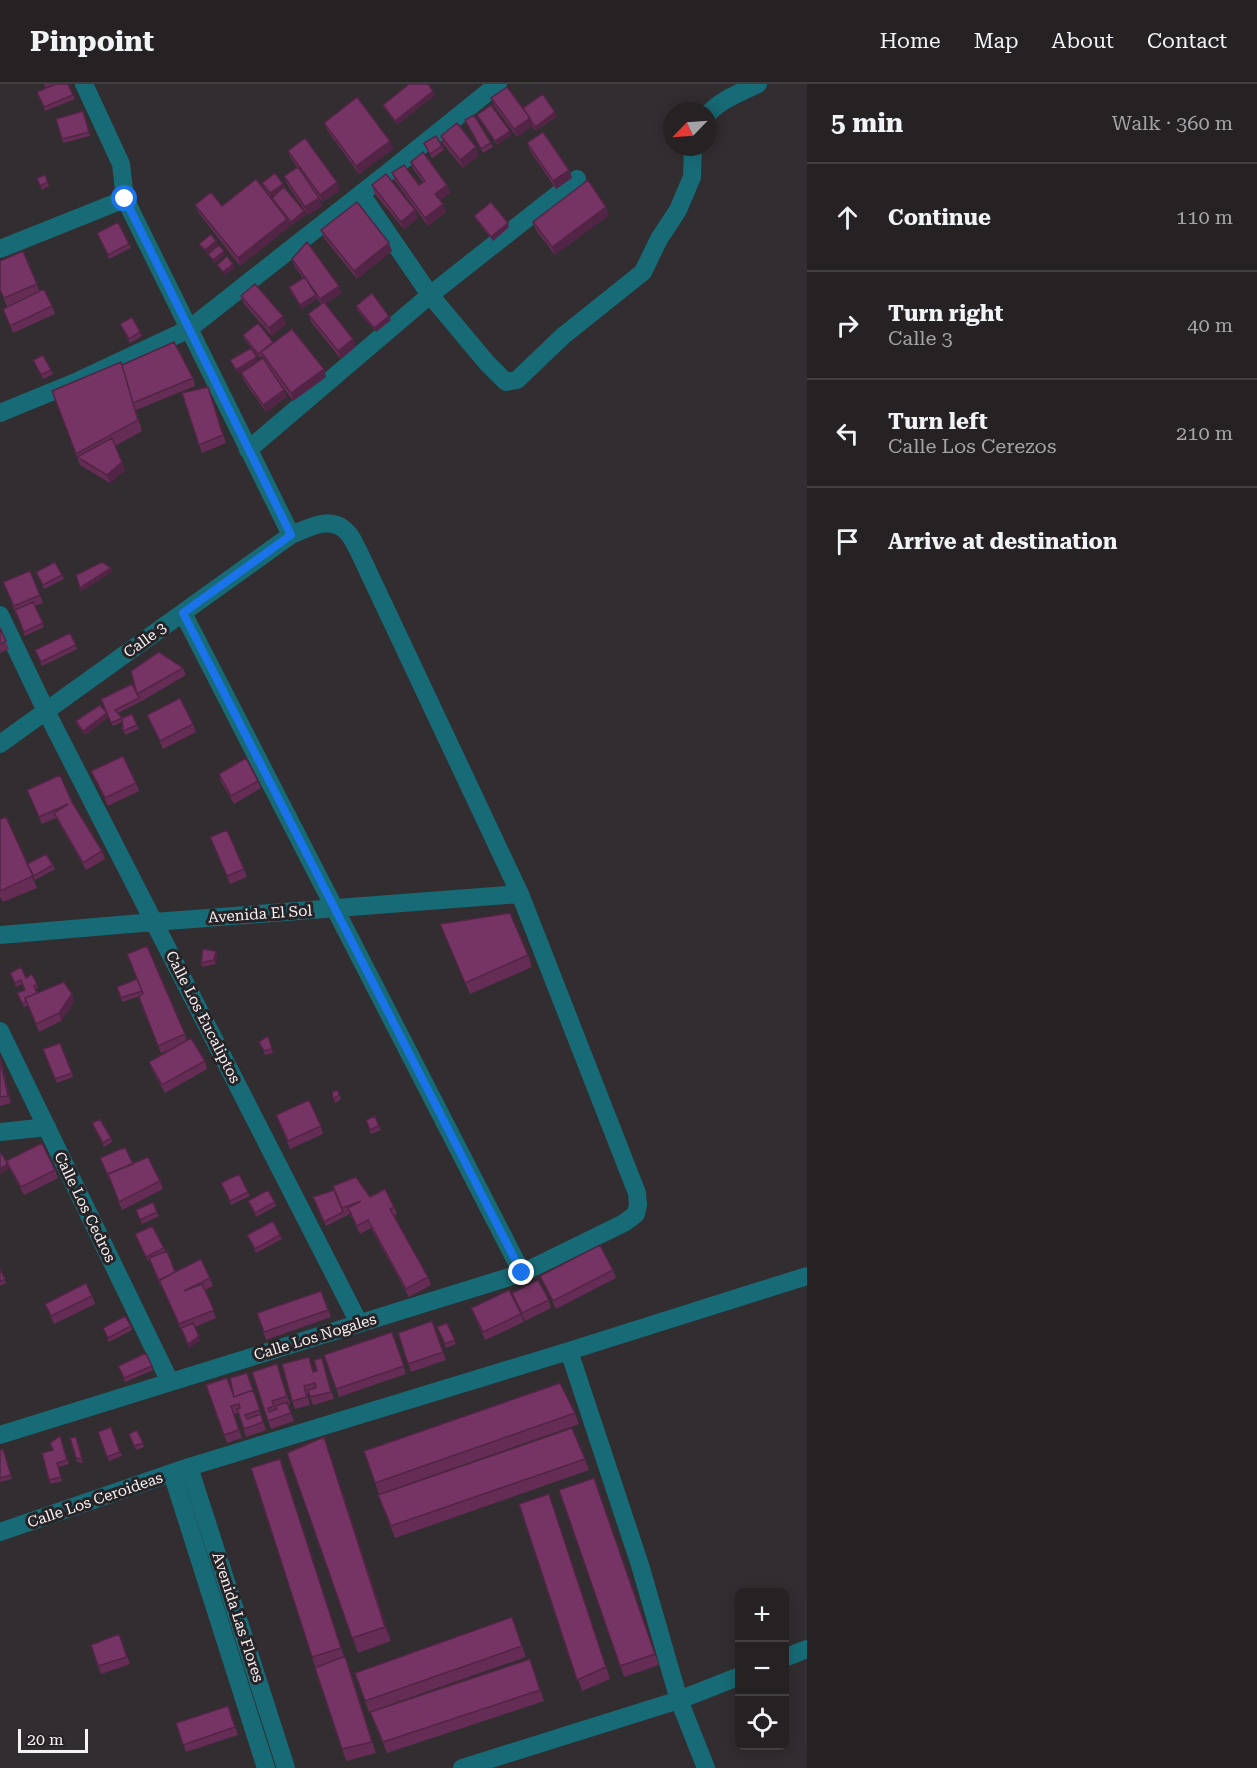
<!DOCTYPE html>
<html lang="en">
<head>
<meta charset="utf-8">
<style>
  body { margin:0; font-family:"Roboto Serif",serif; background:#2e2a2c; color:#f1f3f6 }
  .controls { position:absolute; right:18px; bottom:18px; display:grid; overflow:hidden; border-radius:9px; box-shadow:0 3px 15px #0003 }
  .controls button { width:54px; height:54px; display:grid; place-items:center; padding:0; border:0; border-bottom:2px solid #423f41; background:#262224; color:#f1f3f6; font:30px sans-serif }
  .compass { position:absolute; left:663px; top:18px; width:54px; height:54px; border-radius:50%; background:#262224; box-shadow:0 3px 15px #0003; rotate:245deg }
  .scale { position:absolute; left:18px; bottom:15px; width:70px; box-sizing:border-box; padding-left:6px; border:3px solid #f6f3f5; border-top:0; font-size:16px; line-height:21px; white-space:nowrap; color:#f6f3f5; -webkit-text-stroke:4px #282326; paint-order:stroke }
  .stop { position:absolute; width:18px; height:18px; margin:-14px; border:4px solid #1a73e8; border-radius:50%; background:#fff }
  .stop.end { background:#1a73e8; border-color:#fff; box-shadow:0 2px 6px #0008 }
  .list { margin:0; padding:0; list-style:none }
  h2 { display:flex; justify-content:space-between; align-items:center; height:78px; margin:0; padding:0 24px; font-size:26px }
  h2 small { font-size:20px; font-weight:400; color:#a4a4a6 }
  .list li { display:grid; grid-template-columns:39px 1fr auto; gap:18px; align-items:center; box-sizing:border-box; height:108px; padding:0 24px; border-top:2px solid #423f41 }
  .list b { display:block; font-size:22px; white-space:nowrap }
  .list p { margin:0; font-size:20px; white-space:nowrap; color:#a4a4a6 }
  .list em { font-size:20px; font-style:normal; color:#a4a4a6 }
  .icon { flex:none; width:33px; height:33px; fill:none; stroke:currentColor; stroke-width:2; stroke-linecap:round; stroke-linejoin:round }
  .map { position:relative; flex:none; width:807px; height:1684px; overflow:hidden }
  header { display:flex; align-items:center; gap:36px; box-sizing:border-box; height:84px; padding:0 30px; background:#262224; border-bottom:2px solid #423f41 }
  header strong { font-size:28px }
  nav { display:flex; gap:33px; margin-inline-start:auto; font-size:21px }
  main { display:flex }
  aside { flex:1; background:#262224 }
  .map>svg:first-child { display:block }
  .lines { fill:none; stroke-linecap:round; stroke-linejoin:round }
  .minor { stroke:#176b76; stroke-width:18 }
  .wall { fill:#652d55 }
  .shaded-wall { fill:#522445 }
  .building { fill:#753463; stroke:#522445; stroke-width:1.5 }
  .route { stroke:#1a73e8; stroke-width:8 }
  .labels { text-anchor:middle; stroke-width:6; stroke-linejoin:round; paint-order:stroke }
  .street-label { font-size:15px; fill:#f6f3f5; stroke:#282326 }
</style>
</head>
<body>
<header>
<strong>Pinpoint</strong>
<nav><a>Home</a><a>Map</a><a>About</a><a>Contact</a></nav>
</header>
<main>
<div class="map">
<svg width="807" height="1684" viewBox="0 0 807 1684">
  <rect width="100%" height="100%" fill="#322d30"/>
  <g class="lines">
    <!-- minor -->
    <path class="minor" d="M84,0L121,80L125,115L291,451
      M708,30C720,16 741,8 758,0
      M361,110L430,211L487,279L506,298L517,296L563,252L643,188L659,155L678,126L692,93L693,63
      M0,165L125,115
      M0,329L78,297L189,245L386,90L498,0
      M248,366L430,211L577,95
      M183,529L522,1189
      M0,531L46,627L359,1239
      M0,660L291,451C309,444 330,431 346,447C352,452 355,461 359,468L520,810L637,1109L638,1121L636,1130L624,1139L522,1189L0,1351
      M0,851L154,838L520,810
      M0,947L170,1298
      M0,1048L47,1043
      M569,1267L807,1192
      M189,1383L286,1684
      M172,1389L266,1684
      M0,1448L189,1383L569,1267L640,1481L679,1616L740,1592
      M784,1574L807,1565
      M462,1684L679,1616L706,1684"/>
  </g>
  <!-- wall -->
  <path class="wall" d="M44,0H68L75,15L45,27L37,8L46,4Z
    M435,11L397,41L384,24L383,21Z
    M491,14L523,24L557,32L536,47L532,42L517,53L494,22Z
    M83,27L90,52L63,59L62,55Z
    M477,31L511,51L497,61L479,35Z
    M465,36L491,59L493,63L483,69Z
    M324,39L393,65L359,90L327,46Z
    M441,52L479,71L463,84L443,60Z
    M424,59L442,62L444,66L432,74Z
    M527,59L569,86L572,94L556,105L530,67Z
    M288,67L337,98L340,106L322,118L315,108L322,122L308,131L287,100L284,92L297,83L291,74Z
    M411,78L447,101L450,109L440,116L443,120L446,128L428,142L395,97L392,89L419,101L423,98L413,85Z
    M45,91L49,102L42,106L37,94Z
    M262,99L283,100L284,104L304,127L305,131L292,141L288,136L290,142L240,182L198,128L195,121L222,122L272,115L283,104L271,113L263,102Z
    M372,101L418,134L404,145L374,109Z
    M609,131L555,171L536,146L533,138Z
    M474,132L509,143L493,157L476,136Z
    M321,146L392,167L357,195L324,154Z
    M97,149L129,160L131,164L109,175Z
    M292,175L339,202L341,209L326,220L356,262L341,275L311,238L308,230L321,220L317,214V215L302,225L290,207L289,203L303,194L295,183Z
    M0,177L37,200L39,207L52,222L55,230L13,249L3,225L7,222L0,207Z
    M241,212L283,232L286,240L272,252L244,220Z
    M356,222L389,232L391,236L376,248L357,226Z
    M120,240L140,248L142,252L130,259Z
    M243,251L273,259L324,285L326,293L293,317L274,291L284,306L287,313L266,328L244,297L241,289L263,274L262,272L260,274L244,255Z
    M33,276L51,286L53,290L43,295Z
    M122,281L193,294L195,302L136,326L142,347L115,362L125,386L110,399L80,381L52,307Z
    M208,303L226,359L202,369L182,309Z
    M36,488L62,491L64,495L44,505Z
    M3,498L40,511L43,519L35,522L44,543L25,552Z
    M0,544L9,565L0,569Z
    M70,549L77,565L42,582L35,566Z
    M183,584L186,591L140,618L118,629L122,634L132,630L139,645L125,651L122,638L113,642L109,633L85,651L77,641L76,637L106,628L139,614L131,587Z
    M147,631L193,640L196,648L163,665Z
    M91,687L136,699L139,707L108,722Z
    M219,690L258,697L261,704L234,720L221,698Z
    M27,706L72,718L102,767L105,775L86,786L56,734L42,740Z
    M0,735L27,780L53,781L55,785L35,796L30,788L37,804L3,818L0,813Z
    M210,753L244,785L247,793L230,800Z
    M440,840L528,871L532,883L470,910Z
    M217,871L216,880L202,883L201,879Z
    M10,889L26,894L37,900L38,904L36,905L37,909L72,910L74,918L61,937L39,948L28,922L24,923L17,909L25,906L22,900L16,903Z
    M137,895L185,950L187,957L205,977L207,985L165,1009L152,986L149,978L173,964L161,969L141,921L140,912L122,918L117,903Z
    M268,952L273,969L265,971L259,958Z
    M60,959L73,993L57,999L43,965Z
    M0,972L11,1019L0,1022Z
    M338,1006L341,1015L335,1019L332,1008Z
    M276,1031L321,1042L323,1050L290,1065Z
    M375,1032L381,1046L371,1050L366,1036Z
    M92,1039L111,1054L112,1058L104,1063Z
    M0,1070L8,1080L55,1086L58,1094L24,1111L9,1084L0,1090Z
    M133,1080L160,1097L163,1105L122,1126L111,1098Z
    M221,1099L248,1108L250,1112L231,1121Z
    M313,1113H370L394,1123L397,1130L394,1132L428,1193L431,1201L409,1213L371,1144L360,1150L350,1130L326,1142Z
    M248,1117L275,1118L276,1122L256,1133Z
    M136,1126L157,1128L159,1132L142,1140Z
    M135,1150L164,1164L175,1188L210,1194L213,1202L205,1206L216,1234L195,1243L200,1256L189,1264L161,1200L160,1201L150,1176L148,1177Z
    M247,1151H280L282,1155L256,1169Z
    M0,1185L6,1199L0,1202Z
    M613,1186L616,1194L556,1225L540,1192Z
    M321,1207L331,1233L266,1256L257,1229Z
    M512,1209L549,1216L551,1224L525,1237Z
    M92,1212L95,1220L54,1240L45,1220Z
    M471,1224L521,1230L524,1238L485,1256Z
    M432,1237L446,1276L411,1288L398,1249Z
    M447,1239L456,1260L446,1264L437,1243Z
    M131,1242L132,1246L109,1258L103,1244Z
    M392,1248L406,1290L339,1313L324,1271Z
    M146,1269L153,1286L125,1298L118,1282Z
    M309,1273L314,1288L317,1287L324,1282L334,1315L313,1321L309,1310H307L310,1321L295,1325L292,1317Z
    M277,1280L290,1320L288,1321L294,1337L271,1345L252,1288Z
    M247,1289L266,1346L246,1353L238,1329L234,1330L242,1354L227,1359L206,1301L234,1313Z
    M575,1329L579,1340L379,1410L364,1367Z
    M111,1343L122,1372L109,1377L98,1348Z
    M137,1346L144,1363L136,1366L129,1350Z
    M60,1352L69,1380L58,1383L62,1397L51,1400L49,1396Z
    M76,1353L83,1379L77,1378L76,1374Z
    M324,1353L391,1557L358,1569L287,1369Z
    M3,1365L12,1395L0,1398V1366Z
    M280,1375L344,1572L349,1583L376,1669L346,1677L312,1573Z
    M585,1375L589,1386L395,1454L378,1411Z
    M594,1394L659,1581L624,1593L559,1406Z
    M549,1410L610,1595L582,1607L519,1420Z
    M512,1533L526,1573L374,1626L530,1575L544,1617L387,1669L370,1628H369L355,1589Z
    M119,1550L130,1580L101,1590L91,1561Z
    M228,1622L238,1651L186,1668L176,1639Z"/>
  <!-- shaded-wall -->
  <path class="shaded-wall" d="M433,7L435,11L397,41L395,37Z
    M555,28L557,32L536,47L535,43Z
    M530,34L532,42L517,53L514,45Z
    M510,47L511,51L497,61L495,57Z
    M390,57L393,65L359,90L356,82Z
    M476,63L479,71L463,84L460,76Z
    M569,86L572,94L556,105L553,97Z
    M337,98L340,106L322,118L320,111Z
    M283,100L284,104L271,113L270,109Z
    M447,101L450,109L438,118L435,110Z
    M319,114L322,122L308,131L305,123Z
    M443,120L446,128L428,142L425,134Z
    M606,123L609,131L555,171L552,163Z
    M415,126L418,134L404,145L401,138Z
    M304,127L305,131L292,141L291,138Z
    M287,135L290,142L240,182L238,174Z
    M508,139L509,143L493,157L491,153Z
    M216,157L218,161L206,170L205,166Z
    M389,159L392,167L357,195L354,187Z
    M224,167L225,171L214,180L213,176Z
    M233,180L235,184L224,192L223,188Z
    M339,202L341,209L323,222L320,215Z
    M316,211L317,215L302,225L300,221Z
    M283,232L286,240L272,252L269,244Z
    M389,232L391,236L376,248L374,244Z
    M353,255L356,262L341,275L338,267Z
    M257,273L258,277L238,290L236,286Z
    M324,285L326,293L293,317L291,309Z
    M284,306L287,313L266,328L263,321Z
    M122,378L125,386L110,399L107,391Z
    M111,484L112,488L81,508L80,504Z
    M107,629L109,633L85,651L83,647Z
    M216,867L217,871L216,880L214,876Z
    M72,910L74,918L61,937L59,929Z
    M0,972L1,974L11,1019L8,1012Z
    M8,1080L9,1084L0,1090V1085Z
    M199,1252L200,1256L189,1264L188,1260Z
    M324,1353L329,1367L391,1557L385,1543Z"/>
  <!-- building -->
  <path class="building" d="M56,0H68L73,11L44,23L37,8Z
    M409,0H428L433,7L395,37L383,21Z
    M507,3L530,34L514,45L491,14Z
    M543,10L555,28L535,43L523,24Z
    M357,13L390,57L356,82L324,39Z
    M491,21L510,47L495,57L477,31Z
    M83,27L89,48L62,55L56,35Z
    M474,31L491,59L481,65L465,36Z
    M457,39L476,63L460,76L441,52Z
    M543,48L569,86L553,97L527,59Z
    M436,52L442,62L430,70L424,59Z
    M305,54L337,98L320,111L288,67Z
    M423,68L447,101L435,110L443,120L425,134L392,89L404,81L419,101L425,97L411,78Z
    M298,83L319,114L305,123L284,92Z
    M275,89L283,100L270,109L262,99Z
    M386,90L415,126L401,138L372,101Z
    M45,91L48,98L40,102L37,94Z
    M256,95L287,135L238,174L195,121L211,108L222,122Z
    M588,96L606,123L552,163L533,138Z
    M284,103L304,127L291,138L272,114Z
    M357,118L389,159L354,187L321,146Z
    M491,118L508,139L491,153L474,132Z
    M118,138L129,160L108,171L97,149Z
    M211,150L216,157L205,166L199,160Z
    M307,158L339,202L320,215L292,175Z
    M219,161L224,167L213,176L208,170Z
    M23,167L37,200L4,214L0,206V177Z
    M227,172L233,180L223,188L217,181Z
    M305,193L316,211L300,221L289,203Z
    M255,200L283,232L269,244L241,212Z
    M44,205L52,222L10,242L3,225Z
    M372,209L389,232L374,244L356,222Z
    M324,218L353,255L338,267L308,230Z
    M132,233L140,248L129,255L120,240Z
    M258,239L273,258L258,270L243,251Z
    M292,245L324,285L291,309L261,268Z
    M174,258L193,294L133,319L122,281Z
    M251,264L257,273L236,286L230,276Z
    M43,271L51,286L41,291L33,276Z
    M263,274L284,306L263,321L241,289Z
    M121,278L138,336L76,370L52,307Z
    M208,303L223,351L199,361L182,309Z
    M112,354L122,378L107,391L77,373Z
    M55,478L62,491L43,501L36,488Z
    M102,478L111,484L80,504L76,491Z
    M30,487L40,511L14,522L3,498Z
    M33,518L43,539L24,548L15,526Z
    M0,544L6,557L0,560Z
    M70,549L76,561L41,578L35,566Z
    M159,568L183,584L137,610L131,587Z
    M132,600L139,614L115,626L122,634L132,630L137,641L123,647L122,634L111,639L107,629L83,647L76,637L100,621L107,629L101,615Z
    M180,614L193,640L160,657L147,631Z
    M123,672L136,699L105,714L91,687Z
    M246,674L258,697L231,712L219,690Z
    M60,691L72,718L102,767L83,779L54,729L68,720L39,733L27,706Z
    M6,733L33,792L0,807V735Z
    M227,746L244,785L227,792L210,753Z
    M46,770L53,781L34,792L27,780Z
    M510,829L528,871L465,899L440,840Z
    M147,862L185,950L158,962L139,913L143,909L127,870Z
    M203,865L216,867L214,876L201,879Z
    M21,883L26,894L32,890L37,900L34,902L37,909L25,914L26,918L22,919L17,909L25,906L21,896L15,899L10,889Z
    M137,895L142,907L121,914L117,903Z
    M64,898L72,910L59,929L36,940L25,914Z
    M268,952L272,965L264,967L259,958Z
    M191,954L205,977L162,1001L149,978Z
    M60,959L72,989L55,995L43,965Z
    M0,976L8,1012L0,1013Z
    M338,1006L339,1011L333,1015L332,1008Z
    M309,1016L321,1042L288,1057L276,1031Z
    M375,1032L379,1042L370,1046L366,1036Z
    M100,1035L111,1054L103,1059L92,1039Z
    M42,1059L55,1086L21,1103L6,1077Z
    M125,1063L133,1080L108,1090L109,1094L100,1074Z
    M1,1069L8,1080L0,1085V1070Z
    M148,1073L160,1097L119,1118L108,1090Z
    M239,1090L248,1108L230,1117L221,1099Z
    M356,1093L370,1113L385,1105L394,1123L390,1125L428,1193L406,1205L368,1136L357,1142L348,1124L361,1117L342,1124L333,1102Z
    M268,1106L275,1118L255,1129L248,1117Z
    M334,1106L343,1128L324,1138L313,1113Z
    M153,1118L157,1128L140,1136L136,1126Z
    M273,1137L280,1151L255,1165L247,1151Z
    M152,1142L164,1164L146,1173L135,1150Z
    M600,1161L613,1186L553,1217L540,1192Z
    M167,1167L175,1188L159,1197L149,1174Z
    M201,1175L210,1194L184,1207L202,1200L214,1226L179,1240L159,1196Z
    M0,1185L5,1195L0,1198Z
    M538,1196L549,1216L522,1229L512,1209Z
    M86,1199L92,1212L51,1232L45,1220Z
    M509,1206L521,1230L483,1248L471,1224Z
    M321,1207L328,1226L264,1248L257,1229Z
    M125,1232L131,1242L108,1254L103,1244Z
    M432,1237L443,1268L408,1280L398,1249Z
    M193,1239L199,1252L188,1260L181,1244Z
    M447,1239L455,1256L445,1260L437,1243Z
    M392,1248L404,1282L336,1305L324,1271Z
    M146,1269L152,1282L124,1294L118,1282Z
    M309,1273L313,1288L317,1287L314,1276L322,1274L331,1308L310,1313L308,1306L316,1304L315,1299L304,1302L307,1313L292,1317L282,1280Z
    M277,1280L287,1312L272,1317L274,1322L268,1324L269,1328L277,1325L276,1322L287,1318L291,1329L268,1337L252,1288Z
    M247,1289L253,1306L234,1313L230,1294Z
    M227,1294L234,1313L253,1306L260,1326L245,1331L247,1335L261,1330L263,1338L244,1345L237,1325L240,1324L239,1320L231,1322L239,1346L224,1351L206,1301Z
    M560,1299L575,1329L375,1399L364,1367Z
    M111,1343L120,1368L107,1373L98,1348Z
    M572,1344L585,1375L391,1442L378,1411Z
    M137,1346L143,1359L134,1362L129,1350Z
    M60,1352L67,1376L57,1379L61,1393L49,1396L42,1369L53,1366L50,1359Z
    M76,1353L82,1375L76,1374L70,1354Z
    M324,1353L385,1543L352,1554L287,1369Z
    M3,1365L11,1391L0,1394V1366Z
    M280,1375L341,1564L312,1573L251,1384Z
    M594,1394L655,1570L620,1582L559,1406Z
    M549,1410L606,1583L577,1596L519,1420Z
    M512,1533L522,1562L365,1617L355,1589Z
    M119,1550L127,1573L98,1582L91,1561Z
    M345,1572L372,1658L342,1665L315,1584Z
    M530,1575L540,1606L383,1658L370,1628Z
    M228,1622L235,1643L183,1661L176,1639Z"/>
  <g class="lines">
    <!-- route -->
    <path class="route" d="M125,115L291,451L183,529L522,1189"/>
  </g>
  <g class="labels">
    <!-- street labels -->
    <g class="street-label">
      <text transform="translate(145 556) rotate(-36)" y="5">Calle 3</text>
      <text transform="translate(260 830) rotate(-4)" y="5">Avenida El Sol</text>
      <text transform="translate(203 933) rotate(63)" y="5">Calle Los Eucaliptos</text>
      <text transform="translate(85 1123) rotate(64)" y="5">Calle Los Cedros</text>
      <text transform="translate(315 1253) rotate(-17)" y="5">Calle Los Nogales</text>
      <text transform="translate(95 1416) rotate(-19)" y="5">Calle Los Ceroideas</text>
      <text transform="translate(238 1533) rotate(72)" y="5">Avenida Las Flores</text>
    </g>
  </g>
</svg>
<div class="controls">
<button>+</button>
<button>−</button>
<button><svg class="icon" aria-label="locate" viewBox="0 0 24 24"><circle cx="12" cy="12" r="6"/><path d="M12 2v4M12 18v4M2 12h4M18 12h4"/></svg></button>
</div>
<svg class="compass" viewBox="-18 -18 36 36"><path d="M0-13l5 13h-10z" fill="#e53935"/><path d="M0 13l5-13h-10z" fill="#a4a4a6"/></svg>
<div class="scale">20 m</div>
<div class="stop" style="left:125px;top:115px"></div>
<div class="stop end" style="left:522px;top:1189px"></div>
</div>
<aside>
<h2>5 min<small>Walk · 360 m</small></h2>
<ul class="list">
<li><svg class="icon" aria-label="ahead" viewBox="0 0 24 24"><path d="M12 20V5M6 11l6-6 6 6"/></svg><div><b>Continue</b></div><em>110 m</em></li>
<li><svg class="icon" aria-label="right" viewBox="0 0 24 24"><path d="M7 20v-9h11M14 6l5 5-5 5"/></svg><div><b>Turn right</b><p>Calle 3</p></div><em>40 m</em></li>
<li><svg class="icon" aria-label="left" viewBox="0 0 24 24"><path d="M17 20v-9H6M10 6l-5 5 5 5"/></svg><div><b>Turn left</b><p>Calle Los Cerezos</p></div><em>210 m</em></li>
<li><svg class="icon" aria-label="arrive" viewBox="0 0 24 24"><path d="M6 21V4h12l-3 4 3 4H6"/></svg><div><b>Arrive at destination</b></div></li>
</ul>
</aside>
</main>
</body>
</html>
